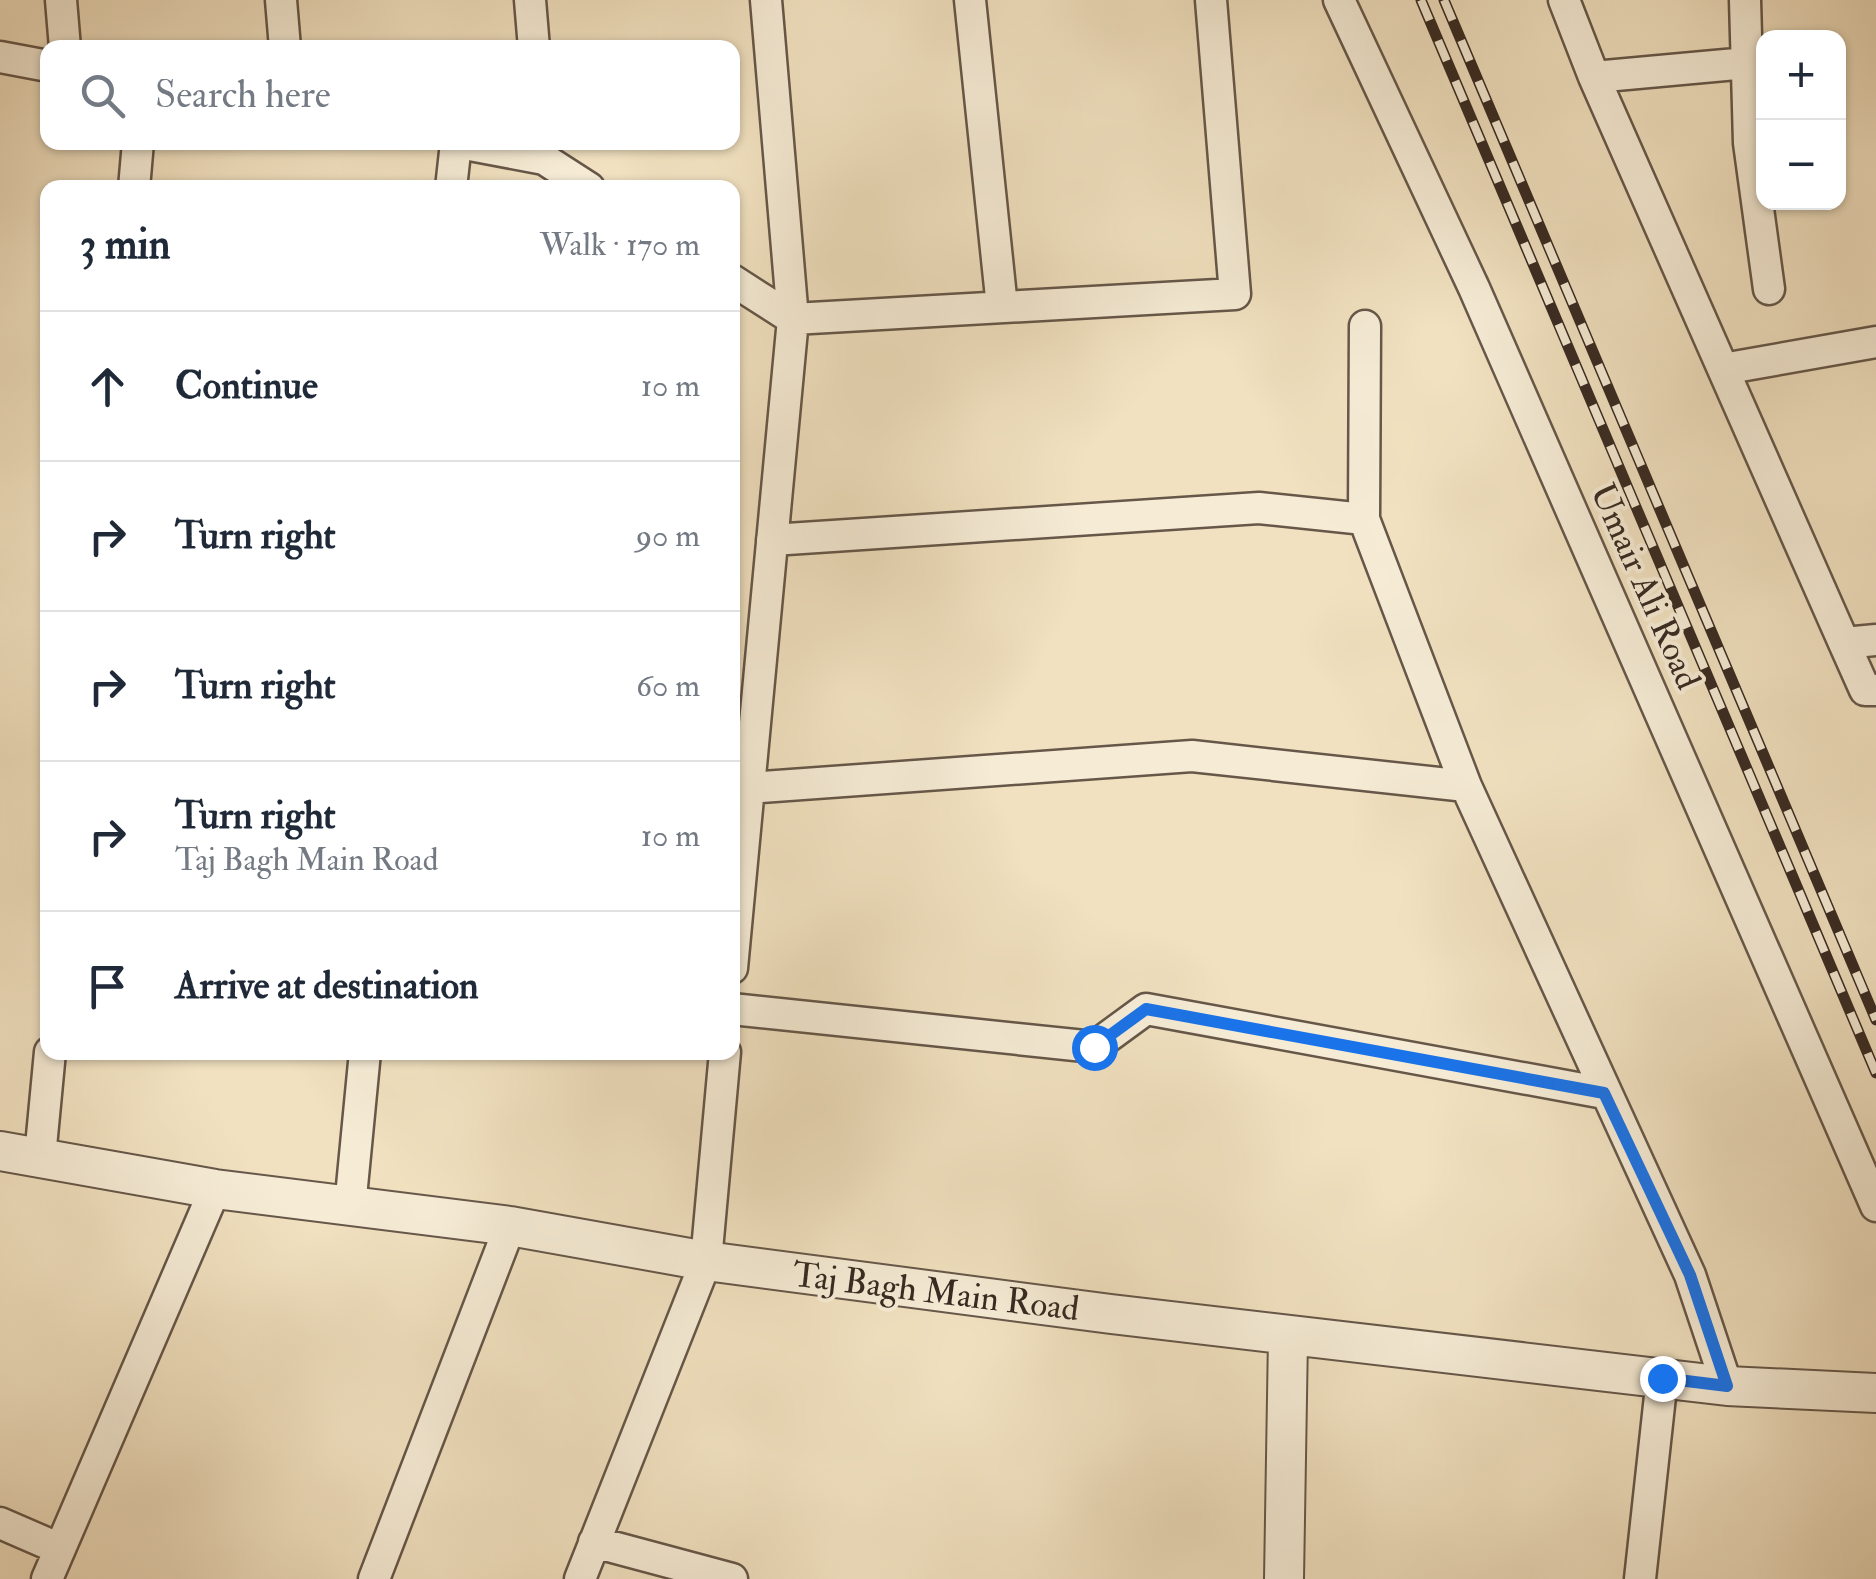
<!DOCTYPE html>
<html lang="en">
<head>
<meta charset="utf-8">
<style>
  body { margin:0; font-family:"IM FELL Double Pica",serif; background:#f6f6f7; color:#1f2937 }
  .controls { position:absolute; right:30px; top:30px; display:grid; overflow:hidden; border-radius:20px; box-shadow:0 2px 8px #0004 }
  .controls button { width:90px; height:90px; display:grid; place-items:center; padding:0; border:0; border-bottom:2px solid #e0e1e3; background:#fff; color:#1f2937; font:50px sans-serif }
  .stop { position:absolute; width:30px; height:30px; margin:-22px; border:8px solid #1a73e8; border-radius:50%; background:#fff }
  .stop.end { background:#1a73e8; border-color:#fff; box-shadow:0 2px 10px #0008 }
  .list { margin:0; padding:0; list-style:none }
  h2 { display:flex; justify-content:space-between; align-items:center; height:130px; margin:0; padding:0 40px; font-size:42px }
  h2 small { font-size:32px; font-weight:400; color:#747a83 }
  .list li { display:grid; grid-template-columns:65px 1fr auto; gap:30px; align-items:center; box-sizing:border-box; height:150px; padding:0 40px; border-top:2px solid #e0e1e3 }
  .list b { display:block; font-size:38px; white-space:nowrap }
  .list p { margin:0; font-size:32px; white-space:nowrap; color:#747a83 }
  .list em { font-size:32px; font-style:normal; color:#747a83 }
  .icon { flex:none; width:55px; height:55px; fill:none; stroke:currentColor; stroke-width:2; stroke-linecap:round; stroke-linejoin:round }
  .map { position:relative; flex:none; width:1876px; height:1579px; overflow:hidden }
  .search { position:absolute; background:#fff; box-shadow:0 2px 8px #0004; left:40px; top:40px; width:700px; height:110px; display:flex; align-items:center; gap:25px; box-sizing:border-box; padding:0 35px; border-radius:20px; color:#747a83; font-size:38px }
  .panel { position:absolute; background:#fff; box-shadow:0 2px 8px #0004; left:40px; top:180px; width:700px; height:880px; border-radius:20px }
  .map>svg:first-child { display:block }
  .lines { fill:none; stroke-linecap:round; stroke-linejoin:round }
  .minor-casing { stroke:#665749; stroke-width:35 }
  .tertiary-casing { stroke:#665749; stroke-width:42 }
  .minor { stroke:#f6ecd6; stroke-width:30 }
  .tertiary { stroke:#f6ecd6; stroke-width:38 }
  .rail-casing { stroke:#372921; stroke-width:11 }
  .rail { stroke:#f6ecd6; stroke-width:8; stroke-dasharray:22; stroke-linecap:butt }
  .route { stroke:#1a73e8; stroke-width:12 }
  .labels { text-anchor:middle; stroke-width:8; stroke-linejoin:round; paint-order:stroke }
  .street-label { font-size:35px; fill:#372921; stroke:#f6ecd6 }
</style>
</head>
<body>
<div class="map">
<svg width="1876" height="1579" viewBox="0 0 1876 1579">
  <rect width="100%" height="100%" fill="#f1e1c0"/>
  <filter id="stains"><feTurbulence type="fractalNoise" baseFrequency=".002" numOctaves="4"/><feColorMatrix values="0 0 0 0 .2 0 0 0 0 .09 0 0 0 0 .02 0 0 0 .5 -.17"/></filter>
  <radialGradient id="worn" r=".72"><stop offset=".6" stop-color="#630" stop-opacity="0"/><stop offset="1" stop-color="#630" stop-opacity=".3"/></radialGradient>
  <g class="lines">
    <defs>
      <path id="minor" d="M61,0L65,48
        M281,0L285,48
        M530,0L534,48
        M766,0L793,319L1235,294L1211,0
        M970,0L1002,307
        M1339,0L1474,288L1876,1206
        M1564,0L1594,77L1844,643L1865,690H1876
        M1745,0L1749,143L1769,289
        M0,57L48,66
        M1594,77L1747,63
        M454,142L544,159L589,188
        M134,188L138,142
        M451,188L456,143
        M732,280L793,319L732,968
        M1365,326L1364,519L1466,786L1690,1275L1727,1386
        M1723,369L1876,342
        M772,540L1259,508L1364,519
        M1844,643L1876,640
        M749,788L1192,756L1466,786
        M732,1009L1094,1047L1146,1009L1604,1093
        M40,1157L50,1052
        M350,1207L365,1052
        M0,1523L60,1549
        M594,1542L732,1579
        M47,1579L215,1189
        M374,1579L510,1226
        M580,1579L706,1261L725,1052
        M1640,1579L1662,1378"/>
      <path id="tertiary" d="M0,1151L215,1189L510,1226L706,1261L1111,1314L1727,1386L1876,1393
        M1284,1579L1288,1337"/>
    </defs>
    <!-- minor casing -->
    <use href="#minor" class="minor-casing"/>
    <!-- tertiary casing -->
    <use href="#tertiary" class="tertiary-casing"/>
    <!-- minor -->
    <use href="#minor" class="minor"/>
    <!-- tertiary -->
    <use href="#tertiary" class="tertiary"/>
    <defs>
      <path id="rail" d="M1421,0L1876,1073
        M1444,0L1876,1020"/>
    </defs>
    <!-- rail casing -->
    <use href="#rail" class="rail-casing"/>
    <!-- rail -->
    <use href="#rail" class="rail"/>
  </g>
  <g class="lines">
    <!-- route -->
    <path class="route" d="M1094,1047L1146,1009L1604,1093L1690,1275L1727,1386L1662,1378"/>
  </g>
  <g class="labels">
    <!-- street labels -->
    <g class="street-label">
      <text transform="translate(1646 586) rotate(66)" y="12">Umair Ali Road</text>
      <text transform="translate(936 1291) rotate(7)" y="12">Taj Bagh Main Road</text>
    </g>
  </g>
  <rect width="100%" height="100%" filter="url(#stains)"/>
  <rect width="100%" height="100%" fill="url(#worn)"/>
</svg>
<div class="controls">
<button>+</button>
<button>−</button>
</div>
<div class="stop" style="left:1094px;top:1047px"></div>
<div class="stop end" style="left:1662px;top:1378px"></div>
<div class="search"><svg class="icon" aria-label="search" viewBox="0 0 24 24"><circle cx="10" cy="10" r="6"/><path d="M15 15l6 6"/></svg>Search here</div>
<section class="panel">
<h2>3 min<small>Walk · 170 m</small></h2>
<ul class="list">
<li><svg class="icon" aria-label="ahead" viewBox="0 0 24 24"><path d="M12 20V5M6 11l6-6 6 6"/></svg><div><b>Continue</b></div><em>10 m</em></li>
<li><svg class="icon" aria-label="right" viewBox="0 0 24 24"><path d="M7 20v-9h11M14 6l5 5-5 5"/></svg><div><b>Turn right</b></div><em>90 m</em></li>
<li><svg class="icon" aria-label="right" viewBox="0 0 24 24"><path d="M7 20v-9h11M14 6l5 5-5 5"/></svg><div><b>Turn right</b></div><em>60 m</em></li>
<li><svg class="icon" aria-label="right" viewBox="0 0 24 24"><path d="M7 20v-9h11M14 6l5 5-5 5"/></svg><div><b>Turn right</b><p>Taj Bagh Main Road</p></div><em>10 m</em></li>
<li><svg class="icon" aria-label="arrive" viewBox="0 0 24 24"><path d="M6 21V4h12l-3 4 3 4H6"/></svg><div><b>Arrive at destination</b></div></li>
</ul>
</section>
</div>
</body>
</html>
